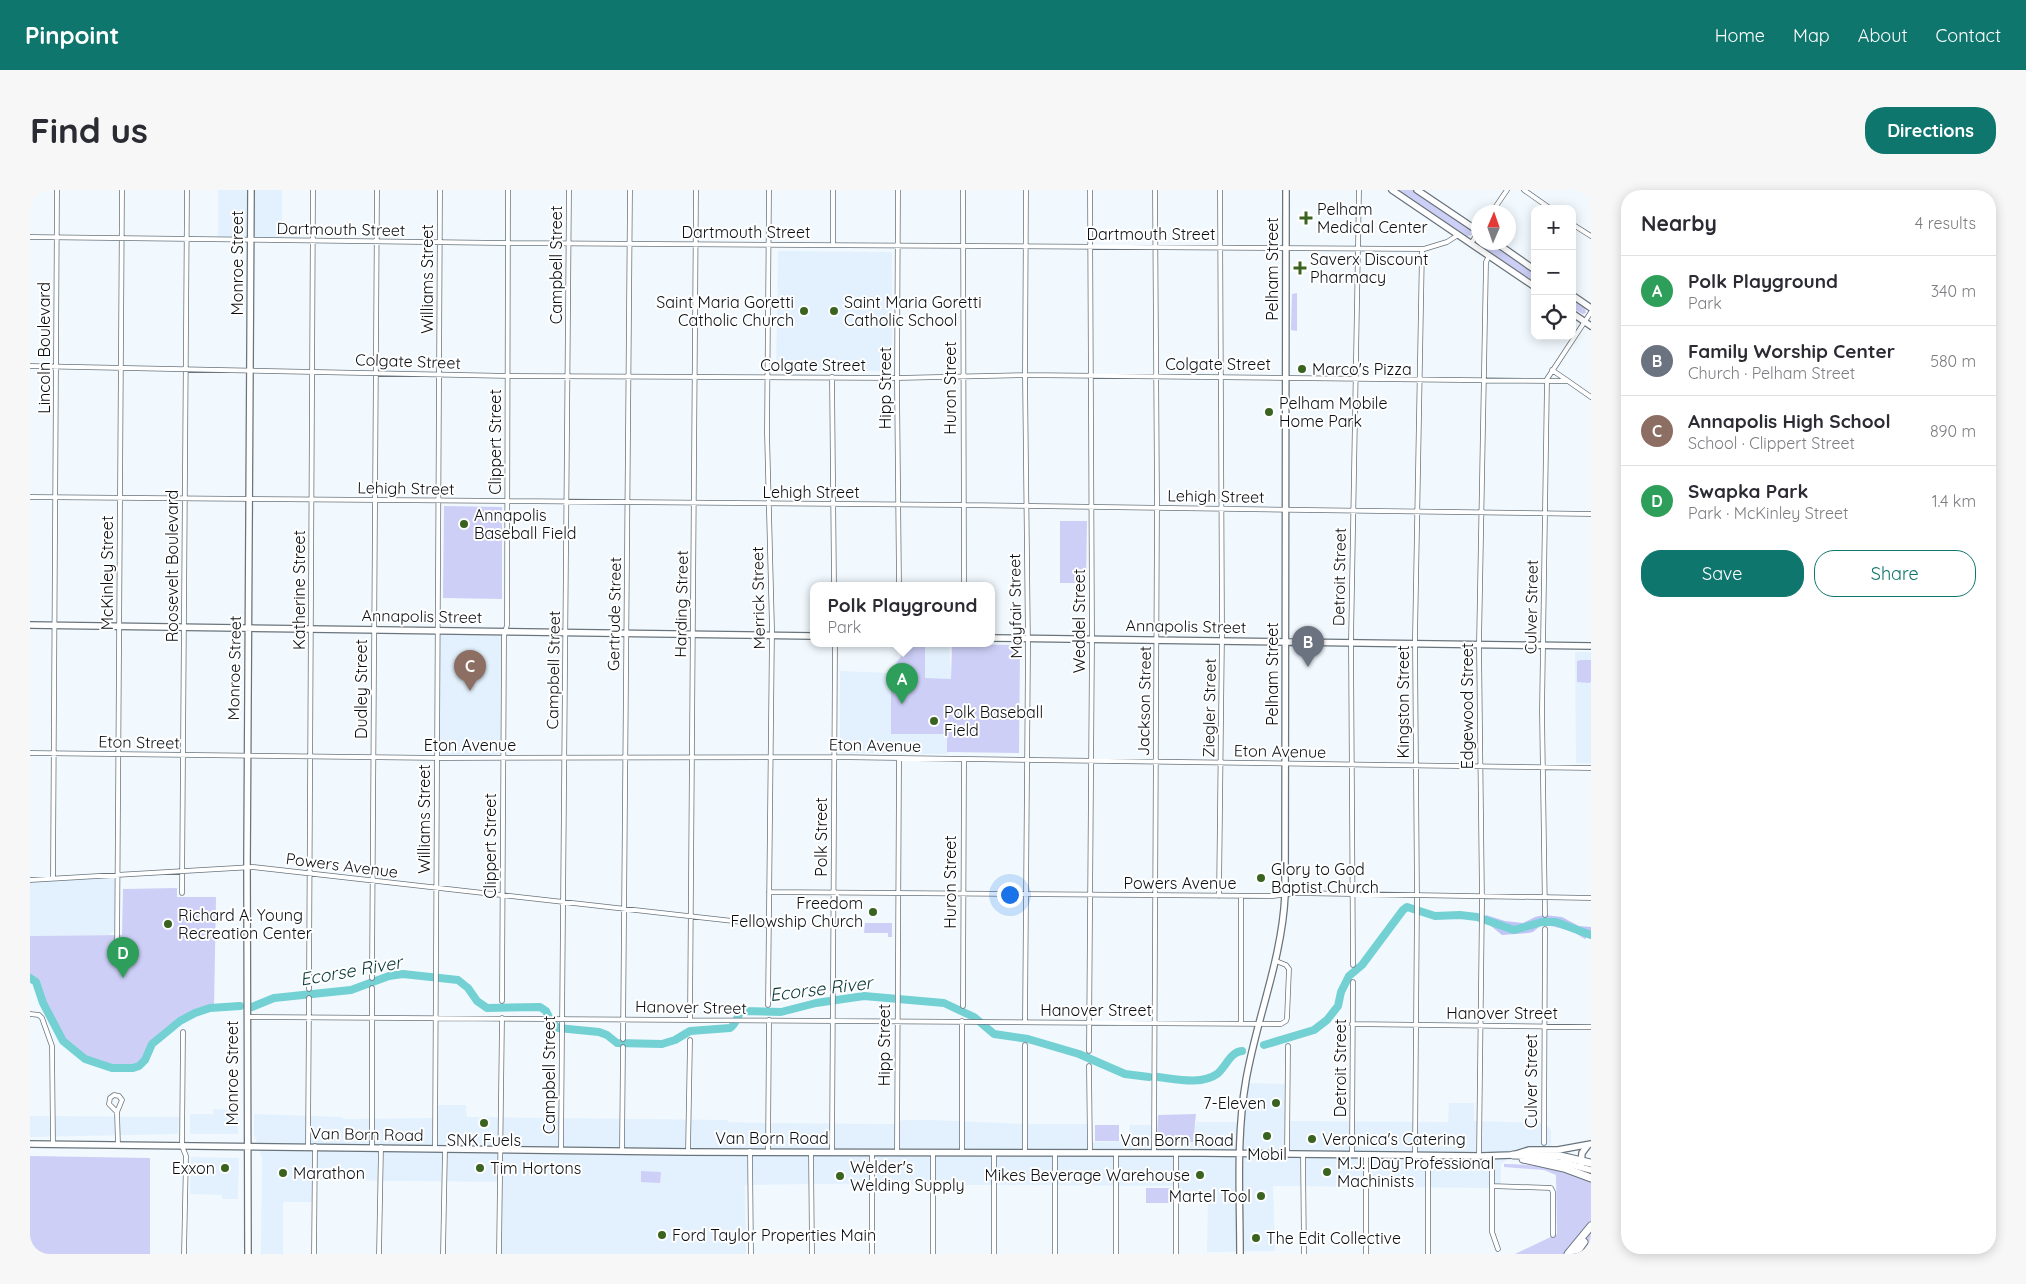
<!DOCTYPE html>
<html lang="en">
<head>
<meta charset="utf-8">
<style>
  body { margin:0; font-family:Quicksand,sans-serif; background:#f7f7f7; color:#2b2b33 }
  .controls { position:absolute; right:15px; top:15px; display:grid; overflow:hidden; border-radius:10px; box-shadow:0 2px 12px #0003 }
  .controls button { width:45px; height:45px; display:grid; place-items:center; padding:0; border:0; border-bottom:1px solid #e1e1e2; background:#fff; color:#2b2b33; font:25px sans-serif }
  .compass { position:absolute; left:1441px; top:15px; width:45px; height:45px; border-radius:50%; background:#fff; box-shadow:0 2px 12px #0003; rotate:2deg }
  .you { position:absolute; left:979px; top:704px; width:18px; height:18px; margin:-12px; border:4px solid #fff; border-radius:50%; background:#1a73e8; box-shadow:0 0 0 8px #1a73e833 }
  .badge { display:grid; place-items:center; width:32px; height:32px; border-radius:50%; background:#0f766e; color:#fff; font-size:16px; font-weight:700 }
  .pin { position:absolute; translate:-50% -41px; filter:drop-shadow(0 1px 2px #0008) }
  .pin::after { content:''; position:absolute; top:26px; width:18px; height:15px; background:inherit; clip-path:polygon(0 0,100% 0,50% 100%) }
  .popup { position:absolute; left:780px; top:392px; width:185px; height:65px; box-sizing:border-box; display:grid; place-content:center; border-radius:10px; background:#fff; filter:drop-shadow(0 1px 4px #0005); font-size:16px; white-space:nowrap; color:#7c7c81 }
  .popup b { font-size:19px; color:#2b2b33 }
  .popup::after { content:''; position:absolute; left:50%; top:100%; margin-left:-10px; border:10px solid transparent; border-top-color:#fff }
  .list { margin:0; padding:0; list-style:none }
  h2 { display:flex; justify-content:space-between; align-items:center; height:65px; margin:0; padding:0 20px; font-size:21px }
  h2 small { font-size:16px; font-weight:400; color:#7c7c81 }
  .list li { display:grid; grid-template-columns:32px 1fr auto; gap:15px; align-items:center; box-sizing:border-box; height:70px; padding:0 20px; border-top:1px solid #e1e1e2 }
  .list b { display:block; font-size:19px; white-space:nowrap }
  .list p { margin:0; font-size:16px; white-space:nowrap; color:#7c7c81 }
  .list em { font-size:16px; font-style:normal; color:#7c7c81 }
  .actions { display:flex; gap:10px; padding:15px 20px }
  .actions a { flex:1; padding:11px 0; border:1px solid #0f766e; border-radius:20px; text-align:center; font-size:18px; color:#0f766e }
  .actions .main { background:#0f766e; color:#fff }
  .icon { flex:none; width:28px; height:28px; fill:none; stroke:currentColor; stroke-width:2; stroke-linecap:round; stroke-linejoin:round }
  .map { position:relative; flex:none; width:1561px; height:1064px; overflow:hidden; border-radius:20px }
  header { display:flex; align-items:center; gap:30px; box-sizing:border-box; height:70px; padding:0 25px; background:#0f766e; color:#fff }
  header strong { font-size:24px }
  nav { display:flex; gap:28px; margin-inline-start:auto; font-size:18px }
  .intro { display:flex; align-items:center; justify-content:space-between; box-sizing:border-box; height:120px; padding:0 30px }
  h1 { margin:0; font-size:35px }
  .button { padding:12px 22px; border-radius:20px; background:#0f766e; color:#fff; font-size:18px; font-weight:700 }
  main { display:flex; gap:30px; padding:0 30px }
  aside { flex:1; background:#fff; border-radius:20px; box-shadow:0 2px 12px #0003 }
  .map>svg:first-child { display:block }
  .built { fill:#e2f1fd }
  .green { fill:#cdcff7 }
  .forest { fill:#c1c4f7 }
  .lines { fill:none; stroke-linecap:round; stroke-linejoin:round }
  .river { stroke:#73d0d3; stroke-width:8 }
  .street-casing { stroke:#69747c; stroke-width:5.5 }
  .secondary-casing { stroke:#69747c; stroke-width:8 }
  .highway-casing { stroke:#69747c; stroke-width:9 }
  .street { stroke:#fff; stroke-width:4 }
  .secondary { stroke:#fff; stroke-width:5.5 }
  .highway { stroke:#fff; stroke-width:7 }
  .poi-dot { fill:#3a631f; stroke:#fff; stroke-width:2 }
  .labels { text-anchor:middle; stroke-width:4; stroke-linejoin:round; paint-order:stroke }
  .poi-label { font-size:16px; fill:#0b0f12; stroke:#fff; text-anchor:start }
  .street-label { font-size:16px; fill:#0b0f12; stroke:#fff }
  .water-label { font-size:18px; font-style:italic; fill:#063537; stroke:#fff }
</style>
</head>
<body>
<header>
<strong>Pinpoint</strong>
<nav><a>Home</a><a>Map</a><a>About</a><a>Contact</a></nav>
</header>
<div class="intro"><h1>Find us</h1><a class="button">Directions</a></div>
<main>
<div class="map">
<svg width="1561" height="1064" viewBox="0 0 1561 1064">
  <rect width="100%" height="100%" fill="#f1f9fe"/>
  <!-- built -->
  <path class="built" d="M188,0H252V51L188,50Z
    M748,61L862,62V181L746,180Z
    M413,443L469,444L472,446L471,563L468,565H412L409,561L410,446Z
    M870,453H919L921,489L918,564L810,563V481L860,483L863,475L870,467Z
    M1545,462H1561V573H1546Z
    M83,688L86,690L85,740L79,745L0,746V692Z
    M1216,893L1258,894V931L1418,932L1419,913H1444V931L1514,933L1521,940V956L1483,965L1471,974V998L1243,996L1245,1061L1177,1062L1178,1006L1146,1005V996L781,994L715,995L716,1064H468L469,992L285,990V1012H253V1064H231L232,968L224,944V924L312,927L314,929L405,928V915H436L437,927L697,930L699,932L732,933L864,934L873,930H903L995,934H1060V952L1099,951L1100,935H1121L1120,951H1163L1164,935H1166V932H1211Z
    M183,919L208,920V944H160V924H183Z
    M0,926L149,927L148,944L0,947Z
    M161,967L209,968L208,1009H192V1005L160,1004Z"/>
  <!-- green -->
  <path class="green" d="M1369,0H1382L1441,40L1442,45L1437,46Z
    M1451,53H1459L1505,84V92L1453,57Z
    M1267,103V141L1261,140L1262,104Z
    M1542,109L1555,118L1556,123L1553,124L1542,118Z
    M414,316L472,317V409L413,408Z
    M1030,331H1057L1056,393H1030Z
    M871,453H895V488L921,489L922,454L990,455L989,563L917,562V544H861V491L864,476L871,467Z
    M1551,470H1561V492L1559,493L1547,492V471Z
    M147,698V707H186L184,818L172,820L150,831L122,854L115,870L109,876L103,878H82L55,869L33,851L13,813L6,792L0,788V746L92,745L93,699Z
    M835,733H862V747H858V743H834Z
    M1166,924L1163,952L1127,951L1128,925Z
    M1065,935H1089V951H1065Z
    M0,966L120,968V1064H0Z
    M1474,974C1505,974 1532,979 1561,991V1057L1548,1064H1485L1527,1044L1526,985L1514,980L1474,977Z
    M611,981L631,982L630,993L611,992Z
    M1116,998H1141V1013H1116Z"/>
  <!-- forest -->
  <path class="forest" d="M1456,725L1475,731L1493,733L1505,727L1514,725L1532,727L1549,736L1561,737V749L1557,747L1555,749L1542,741L1521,736H1510L1503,742L1498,743L1472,745L1456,732Z"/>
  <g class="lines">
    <!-- river -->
    <path class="river" d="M0,788L6,792L13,813L33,851L55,869L82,878H103L109,876L115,870L122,854L150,831L165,823L180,818L210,816
      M222,817L244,808L321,800L359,786L373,784L428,790L438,798L447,811L457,818L510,817L516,821L521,831L528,838L569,842L577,845L587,853L632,854L645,850L660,841L700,838C707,834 707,824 712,821L751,822L786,813L834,806L914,813L944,827L964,844L998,849L1049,864L1095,884L1119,887
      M1234,855L1284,840L1297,830L1308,816L1311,802L1319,786L1332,775L1373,720L1377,717L1405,726L1430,725L1447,727L1484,740L1512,732H1526L1561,745
      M1128,887C1146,889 1172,895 1187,884C1196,877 1200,862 1212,861"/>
    <defs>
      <path id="street" d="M803,0V55
        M868,0L867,192L869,395
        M933,0L934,395
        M1494,0L1521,19
        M1462,22L1477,0
        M1542,34L1561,46
        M0,47L473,53L1394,59L1417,52L1428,45
        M1441,54L1448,42
        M0,176L483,186L867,188L995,185L1523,191H1538L1561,207
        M1522,180L1538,191
        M802,187L804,395
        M0,307L933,315L1561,324
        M0,563L412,568L804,567L1561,578
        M23,688L27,0
        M0,690L223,677L738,735
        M739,702L1243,706L1266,703L1561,708
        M152,703L157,0
        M1189,706L1192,444L1190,0
        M1211,706V833
        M1515,725L1512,521L1517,189L1561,122
        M87,767L92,0
        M1323,775L1321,452L1329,0
        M342,788L347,0
        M342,798V957
        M279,799L283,0
        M472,811L474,446L477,435L478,0
        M738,815L742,439L737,243L739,0
        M933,816L934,569
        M0,824L9,825L12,828L22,856L23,954
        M217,827L1251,834L1256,831L1257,828L1259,779L1256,775L1246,771
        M660,829L666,0
        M932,831V963
        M995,832L998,457L995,185L996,0
        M1322,834L1561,837
        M153,842L152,956L156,966L154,1064
        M593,849L600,0
        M1059,861L1062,449L1060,0
        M1059,876L1060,963
        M87,922L79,914L80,908L84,905L89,906L92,910L87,922L88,955
        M1514,953L1515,739
        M278,956L279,808
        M405,958L410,0
        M531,960L539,0
        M592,960L593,857
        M720,961L721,1064
        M738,961L739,830
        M658,962L660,850
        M781,962L782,1064
        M802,962L805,453
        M842,962V1064
        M867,962L869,569
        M903,962V1064
        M964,963V1064
        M995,963V855
        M1025,963V1064
        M1124,963L1127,312L1125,0
        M1146,963V1064
        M1257,964L1258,856
        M1273,964L1274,1064
        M1322,965L1323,792
        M1336,965V1064
        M1385,965L1387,710L1385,448L1392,59
        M1398,966V1064
        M1449,966L1452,711L1449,454L1456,72L1459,66
        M1462,966V1042L1468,1059
        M1462,996L1521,998L1523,1002V1045
        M284,1064L285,956
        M349,1064L351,957
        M413,1064L415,959
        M469,1064L472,828
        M1086,1064V963"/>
      <path id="secondary" d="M1362,0L1505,97
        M1387,0L1448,41
        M1465,52L1505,80
        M1542,105L1561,118
        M1542,123L1561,136
        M0,435L783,446
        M961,448L1561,456
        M0,954L658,962L1173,963L1451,966L1483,965L1499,960H1528L1561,954
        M1504,969L1535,973L1561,980
        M1551,975L1552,963L1558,955
        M218,1064L217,673L221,0
        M1210,1064C1210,1006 1206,947 1216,890C1227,827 1252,769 1255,705L1256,0"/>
      <path id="highway" d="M1483,965L1530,966L1561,973
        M1493,969L1534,978L1561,988
        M1538,1064L1561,1036
        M1545,1064L1554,1052
        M1557,1064L1561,1062"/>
    </defs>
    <!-- street casing -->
    <use href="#street" class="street-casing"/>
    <!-- secondary casing -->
    <use href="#secondary" class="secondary-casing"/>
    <!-- highway casing -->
    <use href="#highway" class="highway-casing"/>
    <!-- street -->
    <use href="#street" class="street"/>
    <!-- secondary -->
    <use href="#secondary" class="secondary"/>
    <!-- highway -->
    <use href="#highway" class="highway"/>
  </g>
  <!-- markers -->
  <g class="poi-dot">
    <path d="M1273.5 20.5h5v5h5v5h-5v5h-5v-5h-5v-5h5z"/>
    <path d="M1267.5 70.5h5v5h5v5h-5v5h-5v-5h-5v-5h5z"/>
    <circle cx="774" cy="121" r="5"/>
    <circle cx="804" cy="121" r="5"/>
    <circle cx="1272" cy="179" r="5"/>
    <circle cx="1239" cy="222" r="5"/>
    <circle cx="434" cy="334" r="5"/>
    <circle cx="904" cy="531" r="5"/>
    <circle cx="1231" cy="688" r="5"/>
    <circle cx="843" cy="722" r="5"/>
    <circle cx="138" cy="734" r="5"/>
    <circle cx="1246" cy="913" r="5"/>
    <circle cx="454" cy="933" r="5"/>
    <circle cx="1237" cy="946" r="5"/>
    <circle cx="1282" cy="949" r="5"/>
    <circle cx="195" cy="978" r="5"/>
    <circle cx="450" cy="978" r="5"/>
    <circle cx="1297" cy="982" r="5"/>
    <circle cx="253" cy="983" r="5"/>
    <circle cx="1170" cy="985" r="5"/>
    <circle cx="810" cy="986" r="5"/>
    <circle cx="1231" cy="1006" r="5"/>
    <circle cx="632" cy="1045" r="5"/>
    <circle cx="1226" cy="1048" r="5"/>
  </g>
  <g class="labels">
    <!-- poi labels -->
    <g class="poi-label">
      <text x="1287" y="25">Pelham<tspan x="1287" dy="18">Medical Center</tspan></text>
      <text x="1280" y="75">Saverx Discount<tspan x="1280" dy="18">Pharmacy</tspan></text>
      <text x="764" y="118" text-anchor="end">Saint Maria Goretti<tspan x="764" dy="18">Catholic Church</tspan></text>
      <text x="814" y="118">Saint Maria Goretti<tspan x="814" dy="18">Catholic School</tspan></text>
      <text x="1282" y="185">Marco's Pizza</text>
      <text x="1249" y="219">Pelham Mobile<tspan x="1249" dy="18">Home Park</tspan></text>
      <text x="444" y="331">Annapolis<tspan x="444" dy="18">Baseball Field</tspan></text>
      <text x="914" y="528">Polk Baseball<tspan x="914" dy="18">Field</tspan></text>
      <text x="1241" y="685">Glory to God<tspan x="1241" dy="18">Baptist Church</tspan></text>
      <text x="833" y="719" text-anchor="end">Freedom<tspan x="833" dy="18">Fellowship Church</tspan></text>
      <text x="148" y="731">Richard A. Young<tspan x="148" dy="18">Recreation Center</tspan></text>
      <text x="1236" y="919" text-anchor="end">7-Eleven</text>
      <text x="1292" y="955">Veronica's Catering</text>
      <text x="454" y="956" text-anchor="middle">SNK Fuels</text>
      <text x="1237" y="970" text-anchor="middle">Mobil</text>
      <text x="1307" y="979">M.J. Day Professional<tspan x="1307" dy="18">Machinists</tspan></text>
      <text x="820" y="983">Welder's<tspan x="820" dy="18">Welding Supply</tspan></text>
      <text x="185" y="984" text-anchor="end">Exxon</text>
      <text x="460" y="984">Tim Hortons</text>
      <text x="263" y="989">Marathon</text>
      <text x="1160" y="991" text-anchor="end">Mikes Beverage Warehouse</text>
      <text x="1221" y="1012" text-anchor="end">Martel Tool</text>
      <text x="642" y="1051">Ford Taylor Properties Main</text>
      <text x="1236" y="1054">The Edit Collective</text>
    </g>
    <!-- street labels -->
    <g class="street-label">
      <text transform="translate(311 39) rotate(1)" y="6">Dartmouth Street</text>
      <text x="716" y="48">Dartmouth Street</text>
      <text x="1121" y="50">Dartmouth Street</text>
      <text transform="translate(207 73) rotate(-90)" y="6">Monroe Street</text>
      <text transform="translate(526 75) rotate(-90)" y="6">Campbell Street</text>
      <text transform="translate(1242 79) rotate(-90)" y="6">Pelham Street</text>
      <text transform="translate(397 89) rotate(-90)" y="6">Williams Street</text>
      <text transform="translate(14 158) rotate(-90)" y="6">Lincoln Boulevard</text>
      <text transform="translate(378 171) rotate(2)" y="6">Colgate Street</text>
      <text x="1188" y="180">Colgate Street</text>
      <text x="783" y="181">Colgate Street</text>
      <text transform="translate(855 198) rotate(-90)" y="6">Hipp Street</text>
      <text transform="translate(920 198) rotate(-90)" y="6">Huron Street</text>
      <text transform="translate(465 252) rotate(-90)" y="6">Clippert Street</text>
      <text transform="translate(376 298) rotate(1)" y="6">Lehigh Street</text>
      <text x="781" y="308">Lehigh Street</text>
      <text transform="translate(1186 306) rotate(1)" y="6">Lehigh Street</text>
      <text transform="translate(142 376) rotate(-90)" y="6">Roosevelt Boulevard</text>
      <text transform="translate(77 383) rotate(-90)" y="6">McKinley Street</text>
      <text transform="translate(1309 387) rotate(-89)" y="6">Detroit Street</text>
      <text transform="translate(269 400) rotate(-90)" y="6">Katherine Street</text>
      <text transform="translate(728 408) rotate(-91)" y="6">Merrick Street</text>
      <text transform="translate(651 414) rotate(-89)" y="6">Harding Street</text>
      <text transform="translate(985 416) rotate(-91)" y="6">Mayfair Street</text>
      <text transform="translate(1501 417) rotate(-89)" y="6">Culver Street</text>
      <text transform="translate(584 424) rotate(-89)" y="6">Gertrude Street</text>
      <text transform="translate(392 426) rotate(1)" y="6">Annapolis Street</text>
      <text transform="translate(1049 431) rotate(-90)" y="6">Weddel Street</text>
      <text transform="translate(1156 436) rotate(1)" y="6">Annapolis Street</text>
      <text transform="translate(204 478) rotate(-89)" y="6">Monroe Street</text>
      <text transform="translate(523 480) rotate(-89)" y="6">Campbell Street</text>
      <text transform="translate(1242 484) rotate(-90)" y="6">Pelham Street</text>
      <text transform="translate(331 499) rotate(-90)" y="6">Dudley Street</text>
      <text transform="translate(1114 511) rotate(-89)" y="6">Jackson Street</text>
      <text transform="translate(1373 512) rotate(-90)" y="6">Kingston Street</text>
      <text transform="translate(1437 516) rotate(-90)" y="6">Edgewood Street</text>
      <text transform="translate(1179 518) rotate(-89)" y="6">Ziegler Street</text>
      <text transform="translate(109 552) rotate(1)" y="6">Eton Street</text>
      <text x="440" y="561">Eton Avenue</text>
      <text transform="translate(845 555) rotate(1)" y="6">Eton Avenue</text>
      <text transform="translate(1250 561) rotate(1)" y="6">Eton Avenue</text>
      <text transform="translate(394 629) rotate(-90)" y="6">Williams Street</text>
      <text transform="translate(791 647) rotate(-90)" y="6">Polk Street</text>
      <text transform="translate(460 656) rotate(-90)" y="6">Clippert Street</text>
      <text transform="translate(312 675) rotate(7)" y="6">Powers Avenue</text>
      <text transform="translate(920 692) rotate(-90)" y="6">Huron Street</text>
      <text x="1150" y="699">Powers Avenue</text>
      <text transform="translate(661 817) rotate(1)" y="6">Hanover Street</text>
      <text x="1066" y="826">Hanover Street</text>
      <text x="1472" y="829">Hanover Street</text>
      <text transform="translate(854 855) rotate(-90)" y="6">Hipp Street</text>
      <text transform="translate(1310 878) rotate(-90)" y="6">Detroit Street</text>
      <text transform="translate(202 883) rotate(-90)" y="6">Monroe Street</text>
      <text transform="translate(519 885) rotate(-90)" y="6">Campbell Street</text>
      <text transform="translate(1501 891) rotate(-90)" y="6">Culver Street</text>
      <text transform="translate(337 944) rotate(1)" y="6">Van Born Road</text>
      <text x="742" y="954">Van Born Road</text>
      <text x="1147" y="956">Van Born Road</text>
    </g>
    <!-- water labels -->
    <g class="water-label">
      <text transform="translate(321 781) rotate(-10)" y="6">Ecorse River</text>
      <text transform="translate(791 799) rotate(-7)" y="6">Ecorse River</text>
    </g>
  </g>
</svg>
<div class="controls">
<button>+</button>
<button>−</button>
<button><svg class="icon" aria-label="locate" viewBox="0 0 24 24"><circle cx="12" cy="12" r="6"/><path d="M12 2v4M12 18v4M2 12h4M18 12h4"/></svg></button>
</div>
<svg class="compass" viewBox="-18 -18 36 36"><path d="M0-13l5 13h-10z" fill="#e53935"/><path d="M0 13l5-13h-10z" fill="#7c7c81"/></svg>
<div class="you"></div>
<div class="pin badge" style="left:872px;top:514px;background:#2e9e5b">A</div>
<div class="popup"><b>Polk Playground</b>Park</div>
<div class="pin badge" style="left:1278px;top:477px;background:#6b7280">B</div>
<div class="pin badge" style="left:440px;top:501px;background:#8d6e63">C</div>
<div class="pin badge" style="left:93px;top:788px;background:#2e9e5b">D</div>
</div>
<aside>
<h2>Nearby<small>4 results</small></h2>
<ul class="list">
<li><span class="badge" style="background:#2e9e5b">A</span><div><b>Polk Playground</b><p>Park</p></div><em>340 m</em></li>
<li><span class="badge" style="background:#6b7280">B</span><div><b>Family Worship Center</b><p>Church · Pelham Street</p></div><em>580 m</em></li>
<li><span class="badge" style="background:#8d6e63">C</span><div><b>Annapolis High School</b><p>School · Clippert Street</p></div><em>890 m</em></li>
<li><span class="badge" style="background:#2e9e5b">D</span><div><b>Swapka Park</b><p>Park · McKinley Street</p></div><em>1.4 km</em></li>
</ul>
<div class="actions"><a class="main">Save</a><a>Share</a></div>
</aside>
</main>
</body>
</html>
